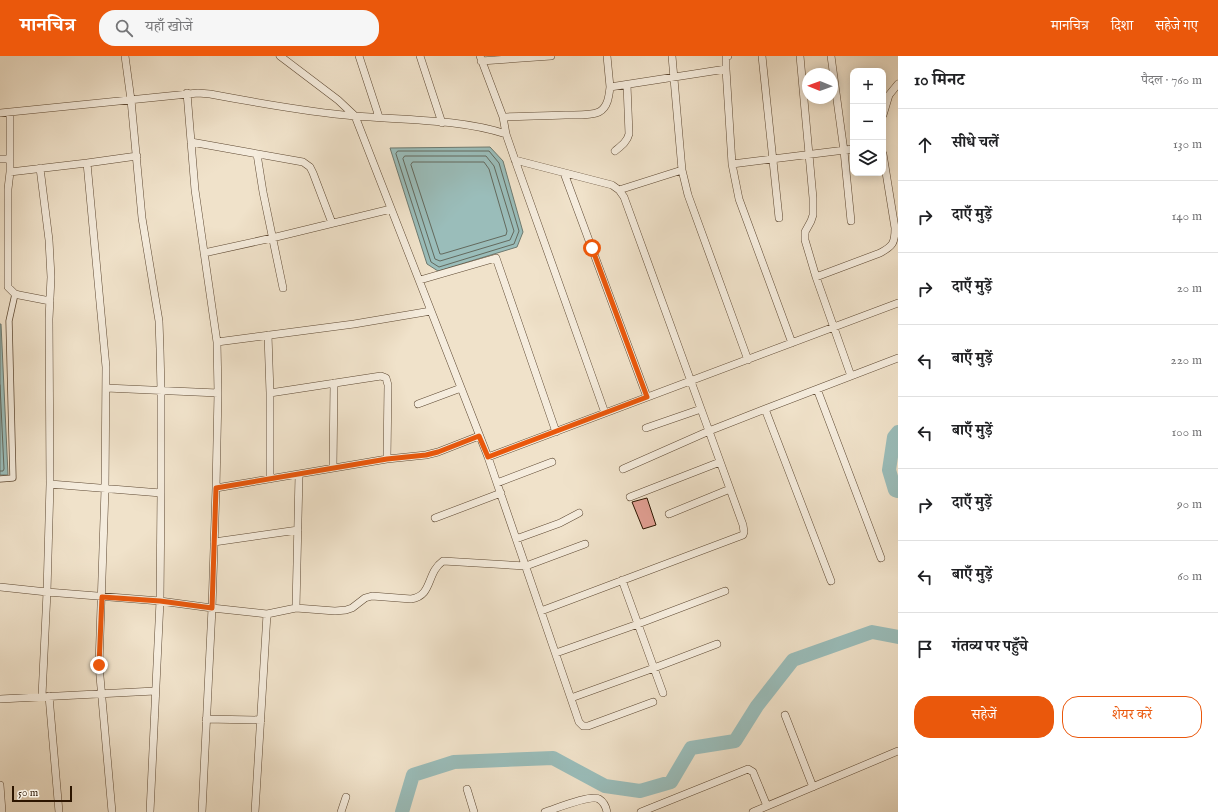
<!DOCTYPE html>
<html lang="hi">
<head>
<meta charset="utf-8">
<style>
  body { margin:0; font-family:"IM FELL English","Noto Serif Devanagari",serif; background:#f6f6f6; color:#202124 }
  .controls { position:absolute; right:12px; top:12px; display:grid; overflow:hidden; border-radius:8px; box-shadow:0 2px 10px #0003 }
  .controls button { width:36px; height:36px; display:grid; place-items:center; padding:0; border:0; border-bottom:1px solid #e0e0e0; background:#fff; color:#202124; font:20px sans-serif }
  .compass { position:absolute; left:802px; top:12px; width:36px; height:36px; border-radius:50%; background:#fff; box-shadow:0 2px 10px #0003; rotate:271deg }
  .scale { position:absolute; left:12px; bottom:10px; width:60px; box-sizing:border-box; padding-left:4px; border:2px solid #2c1500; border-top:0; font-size:11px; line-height:14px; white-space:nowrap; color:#2c1500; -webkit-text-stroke:3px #f5ecdd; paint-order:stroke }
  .stop { position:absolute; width:12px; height:12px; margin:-9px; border:3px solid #ea580c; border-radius:50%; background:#fff }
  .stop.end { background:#ea580c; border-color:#fff; box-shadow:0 1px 4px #0008 }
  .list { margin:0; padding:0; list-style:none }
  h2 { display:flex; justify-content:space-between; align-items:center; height:52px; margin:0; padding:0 16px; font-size:17px }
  h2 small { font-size:13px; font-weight:400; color:#757577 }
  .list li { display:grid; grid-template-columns:26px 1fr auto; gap:12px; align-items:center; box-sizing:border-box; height:72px; padding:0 16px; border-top:1px solid #e0e0e0 }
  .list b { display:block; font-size:15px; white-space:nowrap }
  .list em { font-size:13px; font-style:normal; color:#757577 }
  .actions { display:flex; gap:8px; padding:12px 16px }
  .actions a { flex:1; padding:9px 0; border:1px solid #ea580c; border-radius:16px; text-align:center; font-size:14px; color:#ea580c }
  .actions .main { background:#ea580c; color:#fff }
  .icon { flex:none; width:22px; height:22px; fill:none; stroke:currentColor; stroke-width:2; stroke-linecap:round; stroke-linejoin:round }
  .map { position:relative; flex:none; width:898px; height:756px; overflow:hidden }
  header { display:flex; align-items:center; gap:24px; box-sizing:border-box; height:56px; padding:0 20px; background:#ea580c; color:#fff }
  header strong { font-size:19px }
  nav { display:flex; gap:22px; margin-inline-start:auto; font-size:14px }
  .search { width:280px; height:36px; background:#f6f6f6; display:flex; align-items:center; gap:10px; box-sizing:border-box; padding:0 14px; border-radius:16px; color:#757577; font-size:15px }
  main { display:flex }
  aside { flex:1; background:#fff }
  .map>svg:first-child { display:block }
  .water { fill:#9abdba; stroke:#6e7a70 }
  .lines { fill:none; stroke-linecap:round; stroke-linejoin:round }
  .shore { stroke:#63695d; stroke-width:1 }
  .river { stroke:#9abdba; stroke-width:14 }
  .building { fill:#e19f93; stroke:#2c1500 }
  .pedestrian-casing { stroke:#5d4832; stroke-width:7 }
  .minor-casing { stroke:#5d4832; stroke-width:8 }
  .pedestrian { stroke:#f5ecdd; stroke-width:5.5 }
  .minor { stroke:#f5ecdd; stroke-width:7 }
  .route { stroke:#ea580c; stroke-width:5 }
</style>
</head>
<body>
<header>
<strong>मानचित्र</strong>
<div class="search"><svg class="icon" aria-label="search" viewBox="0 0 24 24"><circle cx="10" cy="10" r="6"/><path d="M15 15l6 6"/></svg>यहाँ खोजें</div>
<nav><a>मानचित्र</a><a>दिशा</a><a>सहेजे गए</a></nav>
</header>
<main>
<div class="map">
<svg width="898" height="756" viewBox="0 0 898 756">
  <rect width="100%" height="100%" fill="#f0e2ca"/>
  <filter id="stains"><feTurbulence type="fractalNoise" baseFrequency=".005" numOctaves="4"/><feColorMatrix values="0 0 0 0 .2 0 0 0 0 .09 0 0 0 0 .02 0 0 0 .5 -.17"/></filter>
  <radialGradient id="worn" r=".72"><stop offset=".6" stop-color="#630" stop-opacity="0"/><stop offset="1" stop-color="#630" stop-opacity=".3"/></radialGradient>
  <!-- water -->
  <path class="water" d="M490,91L503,105L523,176L517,191L438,215L427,208L390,92Z
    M0,268H1L8,419H0Z"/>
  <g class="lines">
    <!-- shore -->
    <path class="shore" d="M398,95H489L499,107L519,175L514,188L439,211L431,206L396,98Z
      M405,100H486L494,110L514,175L510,184L440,205L435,203L403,103Z
      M413,106H484L489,113L507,175L506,179L442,198H440L411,109Z
      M0,329L4,413L3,415H0"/>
    <!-- river -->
    <path class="river" d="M898,376L894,381L889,414L895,434L898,435
      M402,756L413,719L454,706L553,702L605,730L640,735L671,726L691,692L735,685L757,650L793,604L872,576L898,581"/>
  </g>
  <!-- building -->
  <path class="building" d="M647,442L656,469L643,473L632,446Z"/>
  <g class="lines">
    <defs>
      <path id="pedestrian" d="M0,423L13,422L9,265L15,238"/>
      <path id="minor" d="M125,0L131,44L142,162L159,265L160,293L161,334V437L160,545L150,756
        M280,0L338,44L355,60L488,401L898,247
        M359,0L379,61
        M420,0L442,67
        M480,0L503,61L506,78L515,104L605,357
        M607,0L610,31L726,13V0H728
        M672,0L682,114L688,139L748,304
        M762,0L779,162
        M800,0L813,142V159L811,165L805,176V184L816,221L851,320
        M831,0L844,95L851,165
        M481,5L551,0
        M726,13L732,108L739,143L792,287
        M187,37L195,134L217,286L218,337L216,432L212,552L202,756
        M10,56V116L8,133V231L15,238L19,239L50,245
        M0,57L198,37L210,38C258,47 307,56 355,60C403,64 461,63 506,78
        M883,59L889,39L898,28
        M503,61C523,60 544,60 565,59C575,59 590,60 599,56C608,51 609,40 610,31
        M191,86L303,106L310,111L313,117L332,167
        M615,95C621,90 627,86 629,78L627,29
        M257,98L263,136L283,232
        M0,103H10
        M515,104L612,129L619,134L624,141L709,375L765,353
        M87,107L106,311L105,433L99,609L112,756
        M732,108L853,93
        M40,112L49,184L51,221L49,263L50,428L47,536L42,640
        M10,116L87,107L137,100
        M564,117L647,341
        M619,134L682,114
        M204,197L272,182L391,153
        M816,221L880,197C893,190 895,187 895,172L883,98
        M420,224L496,202L556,376
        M268,279L270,337V423
        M217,286L354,268L431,255
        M106,332L218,337
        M817,333L881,502
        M270,337L381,320L386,322L388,329L387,403
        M418,348L461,332
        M646,372L701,353
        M488,401L579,666L583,670H588L653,646
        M333,412L334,327
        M497,427L552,406
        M50,428L161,437
        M216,432L387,403L426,399L438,396L479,380
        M630,441L720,406
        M669,458L730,433
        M435,462L501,437
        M516,483L560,467L579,457
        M214,486L298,474
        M622,524L663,637
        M831,525L765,353L898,302
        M0,531L47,536L160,545L212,552L267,558L296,552L335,555L346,554L352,552L365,542L372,540L411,543C433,540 426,517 443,505L526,510L585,488
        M296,552L299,419
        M541,555L743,479L744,476L743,469L709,375L623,413
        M556,597L638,568L725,535
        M49,640L59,756
        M571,642L654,612L717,588
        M0,643L155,635
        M785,659L813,731
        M206,663L261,664
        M0,729L2,756
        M467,733L474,756
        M255,756L267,558
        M341,756L346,741
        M545,756C555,753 591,738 599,743C604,746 606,751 607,756
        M641,756L748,713L753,716L767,750
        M753,756L898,695"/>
    </defs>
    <!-- pedestrian casing -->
    <use href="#pedestrian" class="pedestrian-casing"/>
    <!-- minor casing -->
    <use href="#minor" class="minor-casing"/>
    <!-- pedestrian -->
    <use href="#pedestrian" class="pedestrian"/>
    <!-- minor -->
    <use href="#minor" class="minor"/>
  </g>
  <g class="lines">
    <!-- route -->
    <path class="route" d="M99,609L102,541L160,545L212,552L216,432L387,403L426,399L438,396L479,380L488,401L647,341L592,192"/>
  </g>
  <rect width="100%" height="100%" filter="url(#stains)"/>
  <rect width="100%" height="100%" fill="url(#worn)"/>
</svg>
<div class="controls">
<button>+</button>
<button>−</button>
<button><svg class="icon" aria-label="layers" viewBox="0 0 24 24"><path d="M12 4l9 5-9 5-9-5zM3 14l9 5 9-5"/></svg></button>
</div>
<svg class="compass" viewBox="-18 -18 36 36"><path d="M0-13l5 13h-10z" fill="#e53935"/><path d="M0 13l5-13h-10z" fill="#757577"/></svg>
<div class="scale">50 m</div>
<div class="stop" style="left:592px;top:192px"></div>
<div class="stop end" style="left:99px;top:609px"></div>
</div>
<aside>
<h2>10 मिनट<small>पैदल · 760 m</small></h2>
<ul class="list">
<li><svg class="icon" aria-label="ahead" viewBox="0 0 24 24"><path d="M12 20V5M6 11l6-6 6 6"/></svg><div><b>सीधे चलें</b></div><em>130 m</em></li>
<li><svg class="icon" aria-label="right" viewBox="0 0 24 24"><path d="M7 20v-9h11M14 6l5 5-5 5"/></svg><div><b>दाएँ मुड़ें</b></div><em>140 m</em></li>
<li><svg class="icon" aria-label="right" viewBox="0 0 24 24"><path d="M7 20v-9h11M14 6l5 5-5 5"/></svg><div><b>दाएँ मुड़ें</b></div><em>20 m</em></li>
<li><svg class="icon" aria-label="left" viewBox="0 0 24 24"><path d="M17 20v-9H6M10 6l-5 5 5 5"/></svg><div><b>बाएँ मुड़ें</b></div><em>220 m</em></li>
<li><svg class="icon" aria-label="left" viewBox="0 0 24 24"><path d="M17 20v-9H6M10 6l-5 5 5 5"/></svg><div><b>बाएँ मुड़ें</b></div><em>100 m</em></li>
<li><svg class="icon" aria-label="right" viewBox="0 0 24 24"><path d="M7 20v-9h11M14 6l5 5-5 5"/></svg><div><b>दाएँ मुड़ें</b></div><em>90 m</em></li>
<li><svg class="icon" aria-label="left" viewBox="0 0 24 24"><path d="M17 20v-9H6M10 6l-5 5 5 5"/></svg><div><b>बाएँ मुड़ें</b></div><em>60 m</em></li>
<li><svg class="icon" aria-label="arrive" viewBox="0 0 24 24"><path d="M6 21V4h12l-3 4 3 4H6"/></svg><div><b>गंतव्य पर पहुँचे</b></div></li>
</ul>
<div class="actions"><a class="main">सहेजें</a><a>शेयर करें</a></div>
</aside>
</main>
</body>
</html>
